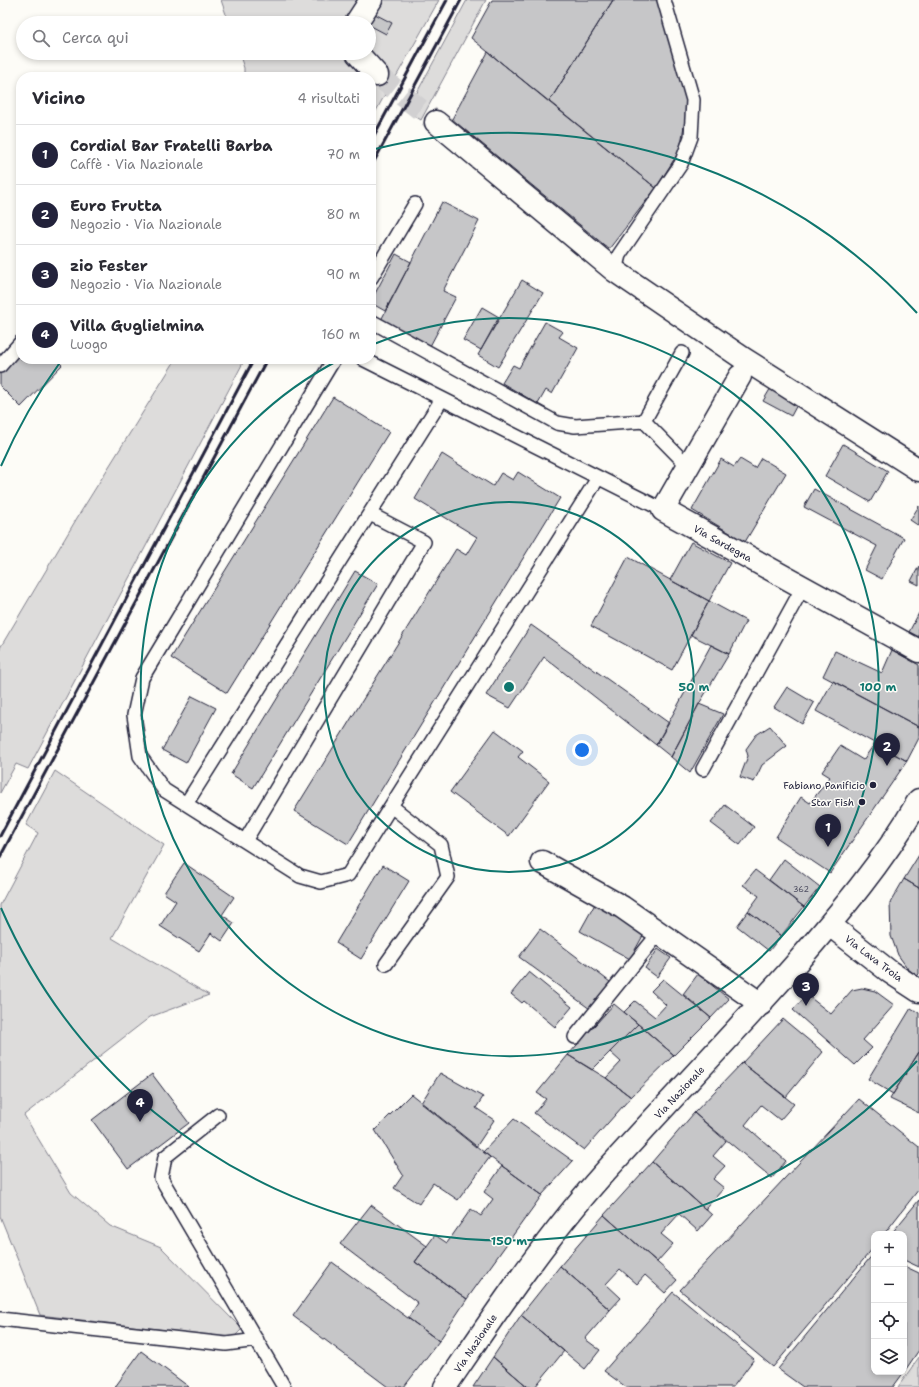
<!DOCTYPE html>
<html lang="it">
<head>
<meta charset="utf-8">
<style>
  body { margin:0; font-family:"Shantell Sans",sans-serif; background:#f2f2f3; color:#2b2b33 }
  .controls { position:absolute; right:12px; bottom:12px; display:grid; overflow:hidden; border-radius:8px; box-shadow:0 2px 6px #0003 }
  .controls button { width:36px; height:36px; display:grid; place-items:center; padding:0; border:0; border-bottom:1px solid #e1e1e2; background:#fff; color:#2b2b33; font:20px sans-serif }
  .you { position:absolute; left:582px; top:750px; width:14px; height:14px; margin:-10px; border:3px solid #fff; border-radius:50%; background:#1a73e8; box-shadow:0 0 0 6px #1a73e833 }
  .badge { display:grid; place-items:center; width:26px; height:26px; border-radius:50%; background:#22223b; color:#fff; font-size:13px; font-weight:700 }
  .pin { position:absolute; translate:-50% -33px; filter:drop-shadow(0 1px 2px #0008) }
  .pin::after { content:''; position:absolute; top:21px; width:14px; height:12px; background:inherit; clip-path:polygon(0 0,100% 0,50% 100%) }
  .list { margin:0; padding:0; list-style:none }
  h2 { display:flex; justify-content:space-between; align-items:center; height:52px; margin:0; padding:0 16px; font-size:17px }
  h2 small { font-size:13px; font-weight:400; color:#7c7c81 }
  .list li { display:grid; grid-template-columns:26px 1fr auto; gap:12px; align-items:center; box-sizing:border-box; height:60px; padding:0 16px; border-top:1px solid #e1e1e2 }
  .list b { display:block; font-size:15px; white-space:nowrap }
  .list p { margin:0; font-size:13px; white-space:nowrap; color:#7c7c81 }
  .list em { font-size:13px; font-style:normal; color:#7c7c81 }
  .icon { flex:none; width:22px; height:22px; fill:none; stroke:currentColor; stroke-width:2; stroke-linecap:round; stroke-linejoin:round }
  .map { position:relative; flex:none; width:919px; height:1387px; overflow:hidden }
  .search { position:absolute; background:#fff; box-shadow:0 2px 6px #0003; left:16px; top:16px; width:360px; height:44px; display:flex; align-items:center; gap:10px; box-sizing:border-box; padding:0 14px; border-radius:22px; color:#7c7c81; font-size:15px }
  .panel { position:absolute; background:#fff; box-shadow:0 2px 6px #0003; left:16px; top:72px; width:360px; height:292px; border-radius:16px }
  .map>svg:first-child { display:block }
  .green { fill:#dddcdb; stroke:#807f8b }
  .building { fill:#c6c6c8; stroke:#22223b }
  .lines { fill:none; stroke-linecap:round; stroke-linejoin:round }
  .street-tunnel { stroke:#d1d0d1; stroke-width:22; stroke-dasharray:22 11; stroke-linecap:butt }
  .lane-casing { stroke:#22223b; stroke-width:16 }
  .street-casing { stroke:#22223b; stroke-width:25 }
  .primary-casing { stroke:#22223b; stroke-width:25 }
  .lane { stroke:#fdfcf7; stroke-width:13 }
  .street { stroke:#fdfcf7; stroke-width:22 }
  .primary { stroke:#fdfcf7; stroke-width:22 }
  .rail { stroke:#22223b; stroke-width:3 }
  .ring { fill:none; stroke:#0f766e; stroke-width:2 }
  .poi-dot { fill:#22223b; stroke:#fdfcf7; stroke-width:1.5 }
  .labels { text-anchor:middle; stroke-width:3; stroke-linejoin:round; paint-order:stroke }
  .number-label { font-size:8px; fill:#4b4b5e }
  .street-label { font-size:10px; fill:#22223b; stroke:#fdfcf7 }
  .poi-label { font-size:10px; fill:#22223b; stroke:#fdfcf7; text-anchor:end }
  .centre { fill:#0f766e; stroke:#fdfcf7; stroke-width:2 }
  .ring-label { font-size:12px; text-anchor:middle; font-weight:bold; fill:#0f766e; stroke:#fdfcf7; stroke-width:3; stroke-linejoin:round; paint-order:stroke }
</style>
</head>
<body>
<div class="map">
<svg width="919" height="1387" viewBox="0 0 919 1387">
  <rect width="100%" height="100%" fill="#fdfcf7"/>
  <filter id="ink" filterUnits="userSpaceOnUse"><feTurbulence type="fractalNoise" baseFrequency=".025" numOctaves="2"/><feDisplacementMap in="SourceGraphic" scale="8" xChannelSelector="R" yChannelSelector="G"/><feConvolveMatrix kernelMatrix="1 2 1 2 8 2 1 2 1" color-interpolation-filters="sRGB"/></filter>
  <g filter="url(#ink)">
    <!-- green -->
    <path class="green" d="M221,0H364L350,23H229Z
      M378,0H439L392,84L360,53H369V23Z
      M467,0H486L421,120L407,111Z
      M239,53H351L352,57L387,91L371,120V77H244V68Z
      M176,359H245L28,769L16,764L0,793V648L77,518Z
      M55,771L164,845L112,938L209,995L150,1017L24,1115L71,1193L110,1226L161,1247L242,1329L233,1338L40,1315L0,1216V905L38,833L26,825Z
      M919,1357V1387H898Z"/>
    <!-- building -->
    <path class="building" d="M492,0H613L549,102L471,38Z
      M613,0H658L688,102L680,150L656,188L549,102Z
      M373,13L392,23L386,34L369,25Z
      M488,52L656,188L609,249L452,119Z
      M442,202L479,221L443,291L456,297L429,348L380,322Z
      M396,254L411,262L385,311L371,303V301Z
      M522,280L543,293L498,367L478,355Z
      M482,307L499,317L481,350L463,340Z
      M545,322L563,332L559,337L578,348L552,394L546,390L538,404L502,383L513,365L519,368Z
      M21,350V359H56L62,365L21,407L0,386V372Z
      M772,386L799,401L791,416L763,401Z
      M333,397L389,432L227,693L171,658Z
      M843,444L888,471L870,502L825,476Z
      M442,454L493,486L501,473L513,480L518,472L560,498L348,844L294,811L456,549L466,555L477,537L415,499Z
      M761,458L786,473L745,542L692,510L721,459L734,467L740,459L755,468Z
      M814,489L904,538L882,579L865,570L877,546L804,507Z
      M919,506V526L910,520Z
      M691,542L730,563L709,601L670,580Z
      M628,557L709,601L672,670L591,626Z
      M919,566V585L911,581Z
      M355,571L378,584L253,788L231,774Z
      M709,601L746,621L729,654L691,635Z
      M919,613V637L909,632Z
      M531,625L669,723L656,745L544,657L510,708L486,695Z
      M711,645L729,654L699,704L671,757L656,745Z
      M892,650L919,665V727L823,676L835,651L882,673Z
      M833,681L919,727V738L907,761L816,711Z
      M787,687L814,703L802,724L774,707Z
      M192,696L216,708L186,763L162,750Z
      M699,704L723,714L690,773L671,757Z
      M770,726L787,746L762,765L754,782L740,777L748,756L746,749L756,735Z
      M495,730L523,751L518,757L549,781L509,836L450,792Z
      M875,743L907,761L830,873L776,837L801,797L810,803L830,777L822,772L840,746L863,760Z
      M725,805L754,827L740,845L711,823Z
      M919,855V888L904,879Z
      M784,859L820,887L804,907L769,880Z
      M184,863L234,897L222,915L234,923L222,941L211,933L199,951L160,926L176,901L164,893Z
      M383,865L409,881L361,959L336,943Z
      M755,870L804,907L781,936L748,911L759,896L743,885Z
      M904,879L919,888V974L917,976L908,969L898,955L891,936L890,903Z
      M595,904L645,932L630,959L580,931Z
      M748,911L781,936L769,951L737,926Z
      M540,929L610,982L590,1009L519,957Z
      M658,949L671,958L657,977L645,968Z
      M529,972L572,1007L555,1027L524,1001L522,1003L511,994Z
      M698,974L729,999L711,1018L683,994Z
      M663,979L711,1018L674,1055L624,1012L635,1001L655,1017L666,1005L651,991Z
      M862,988L875,991L894,1005L863,1040L872,1048L855,1065L793,1010L807,995L831,1014L852,990Z
      M614,1004L638,1024L592,1070L568,1055Z
      M911,1008L919,1013V1052L893,1094L868,1079Z
      M783,1019L823,1052L786,1097L742,1063Z
      M638,1024L674,1055L631,1097L606,1078L621,1062L610,1052Z
      M919,1052V1113L890,1099Z
      M568,1055L606,1078L631,1097L584,1150L534,1113L546,1099L537,1093Z
      M742,1063L794,1104L780,1120L761,1105L745,1125L786,1161L772,1178L694,1113Z
      M440,1073L483,1097L476,1108L494,1120L476,1147L421,1103Z
      M152,1074L189,1123L128,1169L92,1120Z
      M411,1094L490,1157L458,1200L433,1183L419,1204L394,1188L403,1175L375,1130Z
      M859,1099L919,1147V1189L884,1234H874V1247L773,1367L680,1290Z
      M694,1113L726,1141L713,1156L725,1166L713,1179L724,1188L705,1209L652,1162Z
      M514,1119L573,1161L542,1195L483,1152Z
      M652,1162L712,1215L698,1231L679,1214L661,1234L673,1244L657,1262L604,1215Z
      M502,1166L542,1195L467,1299L415,1262L435,1235L447,1243L471,1209L481,1216L493,1199L484,1192Z
      M919,1200V1267L904,1260V1234H891Z
      M371,1205L427,1246L415,1262L467,1299L439,1341L408,1318L418,1303L340,1244Z
      M604,1215L677,1280L665,1293L645,1275L637,1284L620,1269L606,1284L621,1298L610,1310L560,1266Z
      M874,1253V1372H904L893,1387H803L778,1369Z
      M332,1262L439,1341L404,1387H388L293,1316Z
      M560,1266L610,1310L585,1339L600,1350L585,1369L521,1315Z
      M904,1266L919,1273V1350L904,1372Z
      M673,1292L754,1359L733,1387H626L604,1371Z
      M521,1315L564,1351L535,1387H528L493,1357Z
      M141,1351L189,1387H115Z
      M493,1357L528,1387H473Z"/>
    <g class="lines">
      <!-- street-tunnel -->
      <path class="street-tunnel" d="M377,75L436,122"/>
      <defs>
        <path id="lane" d="M615,271L619,255L681,164L691,137L693,100L664,0
          M371,278L415,204
          M371,321L557,423L575,426L644,421
          M682,353L644,421L688,466
          M334,359L142,678L134,715L140,756L164,790L300,876L321,882L348,875L391,806L441,845L448,877L386,964
          M363,359L663,510
          M0,366L21,342
          M703,769L803,587
          M186,804L442,399
          M391,806L598,478
          M245,841L424,542L370,514
          M575,1037L659,933
          M218,1115L165,1157L161,1178L284,1387
          M0,1319L226,1344L257,1340"/>
        <path id="street" d="M356,23L371,0
          M357,53L377,75
          M436,122L615,271L744,359L919,470
          M740,376L663,510L919,651
          M542,862L622,907L761,1004
          M830,925L890,972L919,991"/>
        <path id="primary" d="M445,1387C495,1314 544,1240 603,1174C666,1104 731,1037 793,967C839,914 884,861 919,800"/>
      </defs>
      <!-- lane casing -->
      <use href="#lane" class="lane-casing"/>
      <!-- street casing -->
      <use href="#street" class="street-casing"/>
      <!-- primary casing -->
      <use href="#primary" class="primary-casing"/>
      <!-- lane -->
      <use href="#lane" class="lane"/>
      <!-- street -->
      <use href="#street" class="street"/>
      <!-- primary -->
      <use href="#primary" class="primary"/>
      <!-- rail -->
      <path class="rail" d="M371,141L447,0
        M371,167L461,0
        M0,836L254,359
        M0,857L267,359"/>
    </g>
  </g>
  <!-- distance rings -->
  <g class="ring">
    <circle cx="509" cy="687" r="185"/>
    <path d="M374 344A369 369 0 1 1 339 360"/>
    <path d="M917 1061A554 554 0 0 1 1 908M1 466A554 554 0 0 1 61 361M375 149A554 554 0 0 1 917 313"/>
  </g>
  <!-- markers -->
  <g class="poi-dot">
    <circle cx="873" cy="785" r="4"/>
    <circle cx="862" cy="802" r="4"/>
  </g>
  <g class="labels">
    <!-- number labels -->
    <g class="number-label">
      <text x="801" y="892">362</text>
    </g>
    <!-- street labels -->
    <g class="street-label">
      <text transform="translate(723 543) rotate(29)" y="4">Via Sardegna</text>
      <text transform="translate(874 958) rotate(37)" y="4">Via Lava Troia</text>
      <text transform="translate(679 1092) rotate(-47)" y="4">Via Nazionale</text>
      <text transform="translate(475 1343) rotate(-56)" y="4">Via Nazionale</text>
    </g>
    <!-- poi labels -->
    <g class="poi-label">
      <text x="865" y="789">Fabiano Panificio</text>
      <text x="854" y="806">Star Fish</text>
    </g>
  </g>
  <circle cx="509" cy="687" r="6" class="centre"/>
  <g class="ring-label">
    <text x="694" y="691">50 m</text>
    <text x="878" y="691">100 m</text>
    <text x="509" y="1245">150 m</text>
  </g>
</svg>
<div class="controls">
<button>+</button>
<button>−</button>
<button><svg class="icon" aria-label="locate" viewBox="0 0 24 24"><circle cx="12" cy="12" r="6"/><path d="M12 2v4M12 18v4M2 12h4M18 12h4"/></svg></button>
<button><svg class="icon" aria-label="layers" viewBox="0 0 24 24"><path d="M12 4l9 5-9 5-9-5zM3 14l9 5 9-5"/></svg></button>
</div>
<div class="you"></div>
<div class="pin badge" style="left:828px;top:847px">1</div>
<div class="pin badge" style="left:887px;top:766px">2</div>
<div class="pin badge" style="left:806px;top:1006px">3</div>
<div class="pin badge" style="left:140px;top:1122px">4</div>
<div class="search"><svg class="icon" aria-label="search" viewBox="0 0 24 24"><circle cx="10" cy="10" r="6"/><path d="M15 15l6 6"/></svg>Cerca qui</div>
<section class="panel">
<h2>Vicino<small>4 risultati</small></h2>
<ul class="list">
<li><span class="badge">1</span><div><b>Cordial Bar Fratelli Barba</b><p>Caffè · Via Nazionale</p></div><em>70 m</em></li>
<li><span class="badge">2</span><div><b>Euro Frutta</b><p>Negozio · Via Nazionale</p></div><em>80 m</em></li>
<li><span class="badge">3</span><div><b>zio Fester</b><p>Negozio · Via Nazionale</p></div><em>90 m</em></li>
<li><span class="badge">4</span><div><b>Villa Guglielmina</b><p>Luogo</p></div><em>160 m</em></li>
</ul>
</section>
</div>
</body>
</html>
